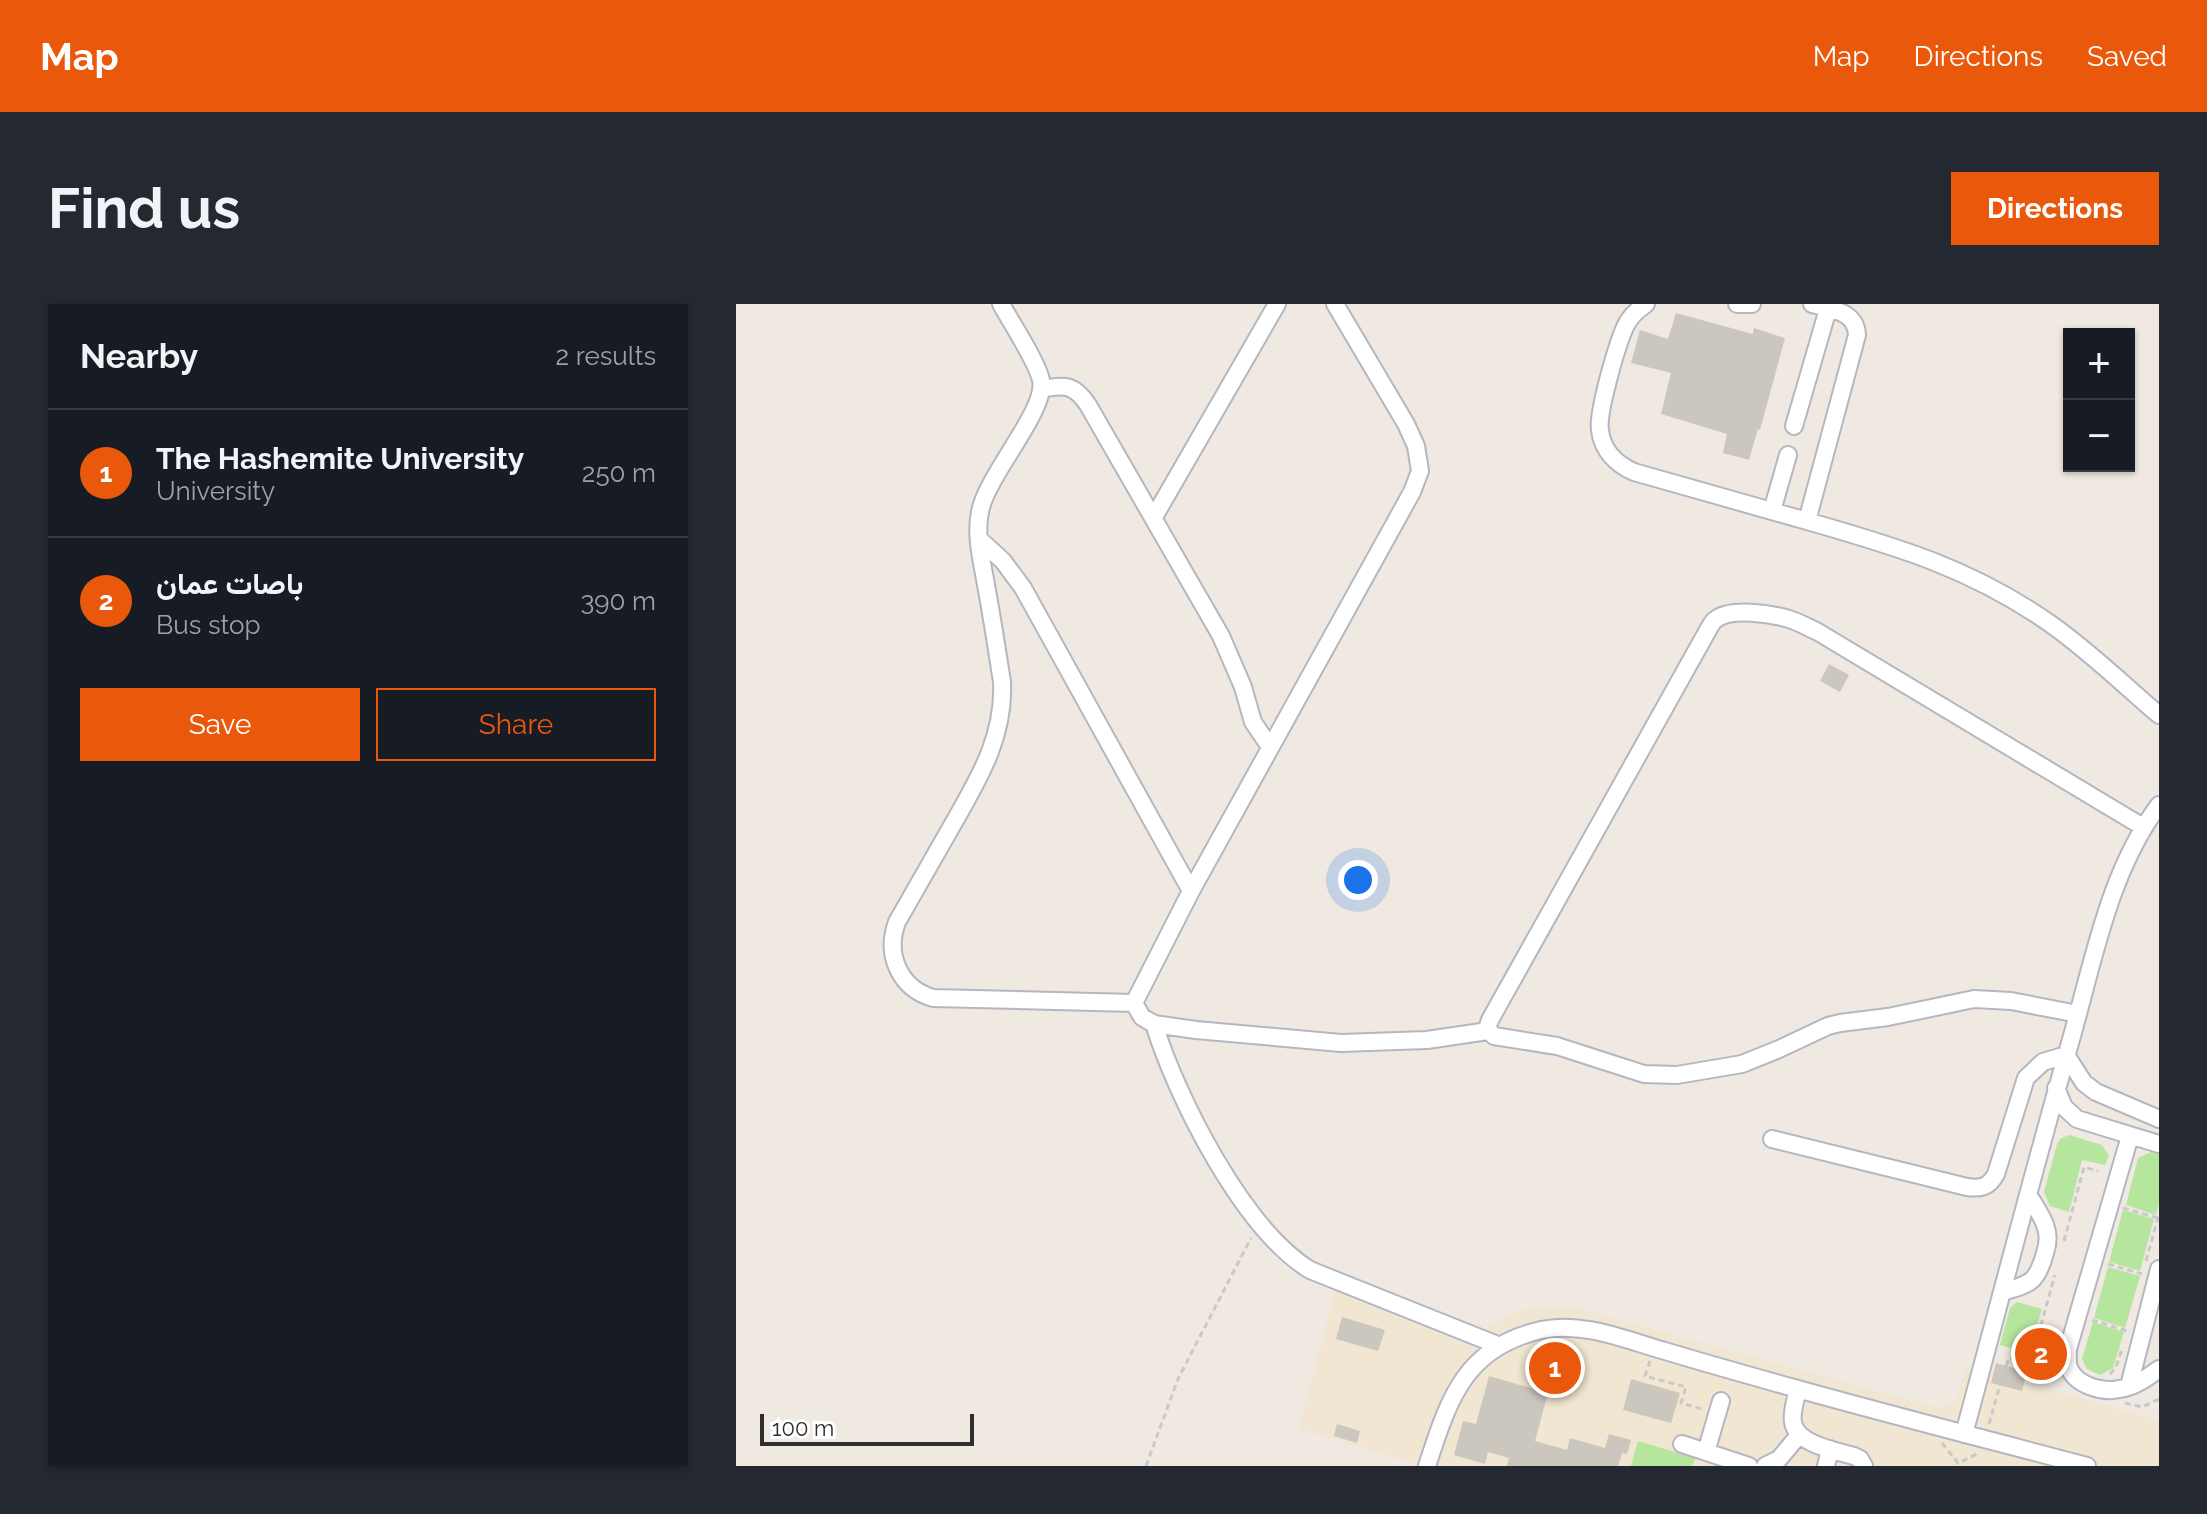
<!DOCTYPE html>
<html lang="en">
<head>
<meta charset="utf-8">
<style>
  body { margin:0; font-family:Raleway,Vazirmatn,sans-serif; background:#242831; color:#f1f3f6 }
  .controls { position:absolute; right:24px; top:24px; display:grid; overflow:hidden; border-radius:0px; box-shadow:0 2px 6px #0004 }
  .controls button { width:72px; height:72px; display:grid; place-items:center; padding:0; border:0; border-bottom:2px solid #363941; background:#171b24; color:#f1f3f6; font:40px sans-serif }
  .scale { position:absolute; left:24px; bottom:20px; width:214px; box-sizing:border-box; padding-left:8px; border:4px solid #2e2e2e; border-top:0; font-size:22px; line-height:28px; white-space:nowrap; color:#2e2e2e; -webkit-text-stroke:6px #fff; paint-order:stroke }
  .you { position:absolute; left:622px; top:576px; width:28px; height:28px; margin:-20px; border:6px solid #fff; border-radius:50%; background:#1a73e8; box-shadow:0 0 0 12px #1a73e833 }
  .badge { display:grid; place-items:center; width:52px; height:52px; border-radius:50%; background:#ea580c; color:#fff; font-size:26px; font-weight:700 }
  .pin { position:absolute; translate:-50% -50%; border:4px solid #fff; box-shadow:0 2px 8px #0006 }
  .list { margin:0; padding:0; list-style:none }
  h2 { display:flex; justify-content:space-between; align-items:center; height:104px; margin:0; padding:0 32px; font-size:34px }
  h2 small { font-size:26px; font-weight:400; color:#9ea1a6 }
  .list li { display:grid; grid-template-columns:52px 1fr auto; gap:24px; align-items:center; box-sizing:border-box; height:128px; padding:0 32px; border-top:2px solid #363941 }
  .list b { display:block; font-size:30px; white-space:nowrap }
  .list p { margin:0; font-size:26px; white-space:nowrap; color:#9ea1a6 }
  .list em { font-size:26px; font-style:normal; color:#9ea1a6 }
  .actions { display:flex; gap:16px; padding:24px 32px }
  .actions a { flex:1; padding:18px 0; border:2px solid #ea580c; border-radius:0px; text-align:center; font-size:28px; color:#ea580c }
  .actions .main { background:#ea580c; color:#fff }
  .map { position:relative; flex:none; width:1423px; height:1162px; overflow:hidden; border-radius:0px }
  header { display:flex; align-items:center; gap:48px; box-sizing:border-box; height:112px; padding:0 40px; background:#ea580c; color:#fff }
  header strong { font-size:38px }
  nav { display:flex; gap:44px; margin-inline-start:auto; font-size:28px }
  .intro { display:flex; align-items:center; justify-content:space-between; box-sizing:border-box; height:192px; padding:0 48px }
  h1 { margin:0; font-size:56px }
  .button { padding:20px 36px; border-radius:0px; background:#ea580c; color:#fff; font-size:28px; font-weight:700 }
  main { display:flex; gap:48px; padding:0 48px }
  aside { flex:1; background:#171b24; border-radius:0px; box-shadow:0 2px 6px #0004 }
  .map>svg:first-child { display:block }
  .education { fill:#f0e6d1 }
  .green { fill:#b6e59e }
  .building { fill:#cbc7bf }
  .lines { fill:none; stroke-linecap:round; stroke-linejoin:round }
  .minor-casing { stroke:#b4b7c1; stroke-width:20 }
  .path { stroke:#c9c9c9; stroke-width:3; stroke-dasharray:6 4; stroke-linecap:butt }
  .minor { stroke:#fff; stroke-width:16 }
</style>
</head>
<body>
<header>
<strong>Map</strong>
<nav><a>Map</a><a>Directions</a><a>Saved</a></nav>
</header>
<div class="intro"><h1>Find us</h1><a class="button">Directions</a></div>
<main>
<aside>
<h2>Nearby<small>2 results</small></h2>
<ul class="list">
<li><span class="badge">1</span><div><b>The Hashemite University</b><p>University</p></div><em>250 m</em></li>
<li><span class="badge">2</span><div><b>باصات عمان</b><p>Bus stop</p></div><em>390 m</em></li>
</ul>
<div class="actions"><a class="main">Save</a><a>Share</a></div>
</aside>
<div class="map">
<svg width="1423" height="1162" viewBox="0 0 1423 1162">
  <rect width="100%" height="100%" fill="#efe9e1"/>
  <!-- education -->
  <path class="education" d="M603,970L749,1025L782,1007L814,1002L839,1004L1203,1104L1212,1102L1221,1096L1230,1062L1423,1116V1162H674L675,1158L563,1125Z"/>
  <!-- green -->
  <path class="green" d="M1333,831L1366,841L1373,852L1369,861L1346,856L1333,908L1314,902L1308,888L1321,840L1324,835Z
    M1415,848L1423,850V899L1420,911L1390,901L1402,854Z
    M1387,906L1418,915L1404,967L1373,958Z
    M1372,963L1404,972L1389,1024L1358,1014Z
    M1281,998L1306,1005L1292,1049L1264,1041L1274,1004Z
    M1357,1018L1388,1028L1377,1064L1364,1071L1351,1065L1346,1055Z
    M902,1137L959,1154L956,1162H895Z"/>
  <!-- building -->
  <path class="building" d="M940,9L1017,30L1018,24L1049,34L1024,126L1022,125L1013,156L987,149L991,130L925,110L935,69L895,59L904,26L932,35Z
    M1093,360L1113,371L1104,388L1084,377Z
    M606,1013L649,1026L642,1047L600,1035Z
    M1260,1059L1291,1068L1286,1087L1255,1079Z
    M753,1072L812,1089L799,1137L831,1146L834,1134L869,1144L873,1130L895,1136L891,1150L886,1149L882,1162H771L773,1154L752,1148L749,1160L718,1151L727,1117L740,1120Z
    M895,1075L944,1089L935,1119L887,1106Z
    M601,1120L624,1127L621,1139L598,1132Z"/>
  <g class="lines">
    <defs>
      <path id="minor" d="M265,0C275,18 301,58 305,76C312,105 250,172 244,208C239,232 246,257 250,281C256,313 261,346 266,378C269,435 240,479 213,527C196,557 178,588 161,618C149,650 163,684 197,694L398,699
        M599,0L670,120L680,142L684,167L676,188L455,587L398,699L406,713L418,720L460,726L605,739L691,736L752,727
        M910,0C901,6 893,14 889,23C881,41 861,109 864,126C866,146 880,160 898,168L1071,217L1121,31C1120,7 1095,5 1076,0
        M1001,0H1016
        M306,85C329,80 339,81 352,101L485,332L507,383L517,418L534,443
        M1058,122L1092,5
        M1036,207L1052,151
        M418,213L541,0
        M1071,217C1162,243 1237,265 1316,321C1354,348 1388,381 1423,411
        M243,235L267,257L287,284L455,587
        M1342,710L1275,697L1238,695L1152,713L1104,719L1092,722L1043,745L1006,760L941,771L908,770L821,742L758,732L751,725L754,716L972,326C974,323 976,318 979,316C994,303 1036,310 1053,315C1063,318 1073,324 1082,328L1407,523
        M418,720C441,794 507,925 574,966L764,1042
        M1320,784L1328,803L1341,815L1423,840
        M1394,832L1332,1045C1332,1051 1331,1058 1333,1064C1340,1081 1366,1089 1383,1085C1398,1083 1411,1074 1423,1065
        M1036,835L1231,883C1245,885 1253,883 1260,870L1290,774L1307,758L1330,751L1348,779L1360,788L1423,815
        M1266,988C1294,980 1301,979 1309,949C1312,940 1313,933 1310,924C1307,912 1298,901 1292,890
        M1393,1082L1423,965
        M1062,1085C1060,1095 1055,1108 1057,1118C1060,1140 1100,1147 1118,1152L1124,1155L1128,1162
        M1228,1130C1264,997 1298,864 1336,732C1358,654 1374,566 1423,501
        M946,1140L1013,1162
        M970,1148L985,1097
        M691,1162C713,1095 728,1044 805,1026C846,1017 890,1036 929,1047C972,1060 1015,1072 1058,1084C1155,1111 1253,1136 1351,1162
        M1029,1162L1043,1155L1063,1131
        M1090,1162L1094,1145"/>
    </defs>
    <!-- minor casing -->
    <use href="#minor" class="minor-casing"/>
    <!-- path -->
    <path class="path" d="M1387,904L1422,914
      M1328,937L1348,863L1362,867
      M1410,957L1423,910
      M1372,960L1406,970
      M1356,1016L1391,1027
      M914,1057L909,1072L950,1083L945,1099L966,1105
      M1294,1060L1319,971
      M1270,1062L1273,1054L1294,1060L1322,1075
      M1374,1070L1380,1063L1386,1045
      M1389,1099L1406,1103L1423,1095
      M1253,1120L1264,1081
      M1206,1139L1222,1159L1243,1149
      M410,1162L442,1075L515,934"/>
    <!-- minor -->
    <use href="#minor" class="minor"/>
  </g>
</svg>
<div class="controls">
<button>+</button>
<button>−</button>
</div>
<div class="scale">100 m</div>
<div class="you"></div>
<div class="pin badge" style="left:819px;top:1064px">1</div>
<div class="pin badge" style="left:1305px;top:1050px">2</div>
</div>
</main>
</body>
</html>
